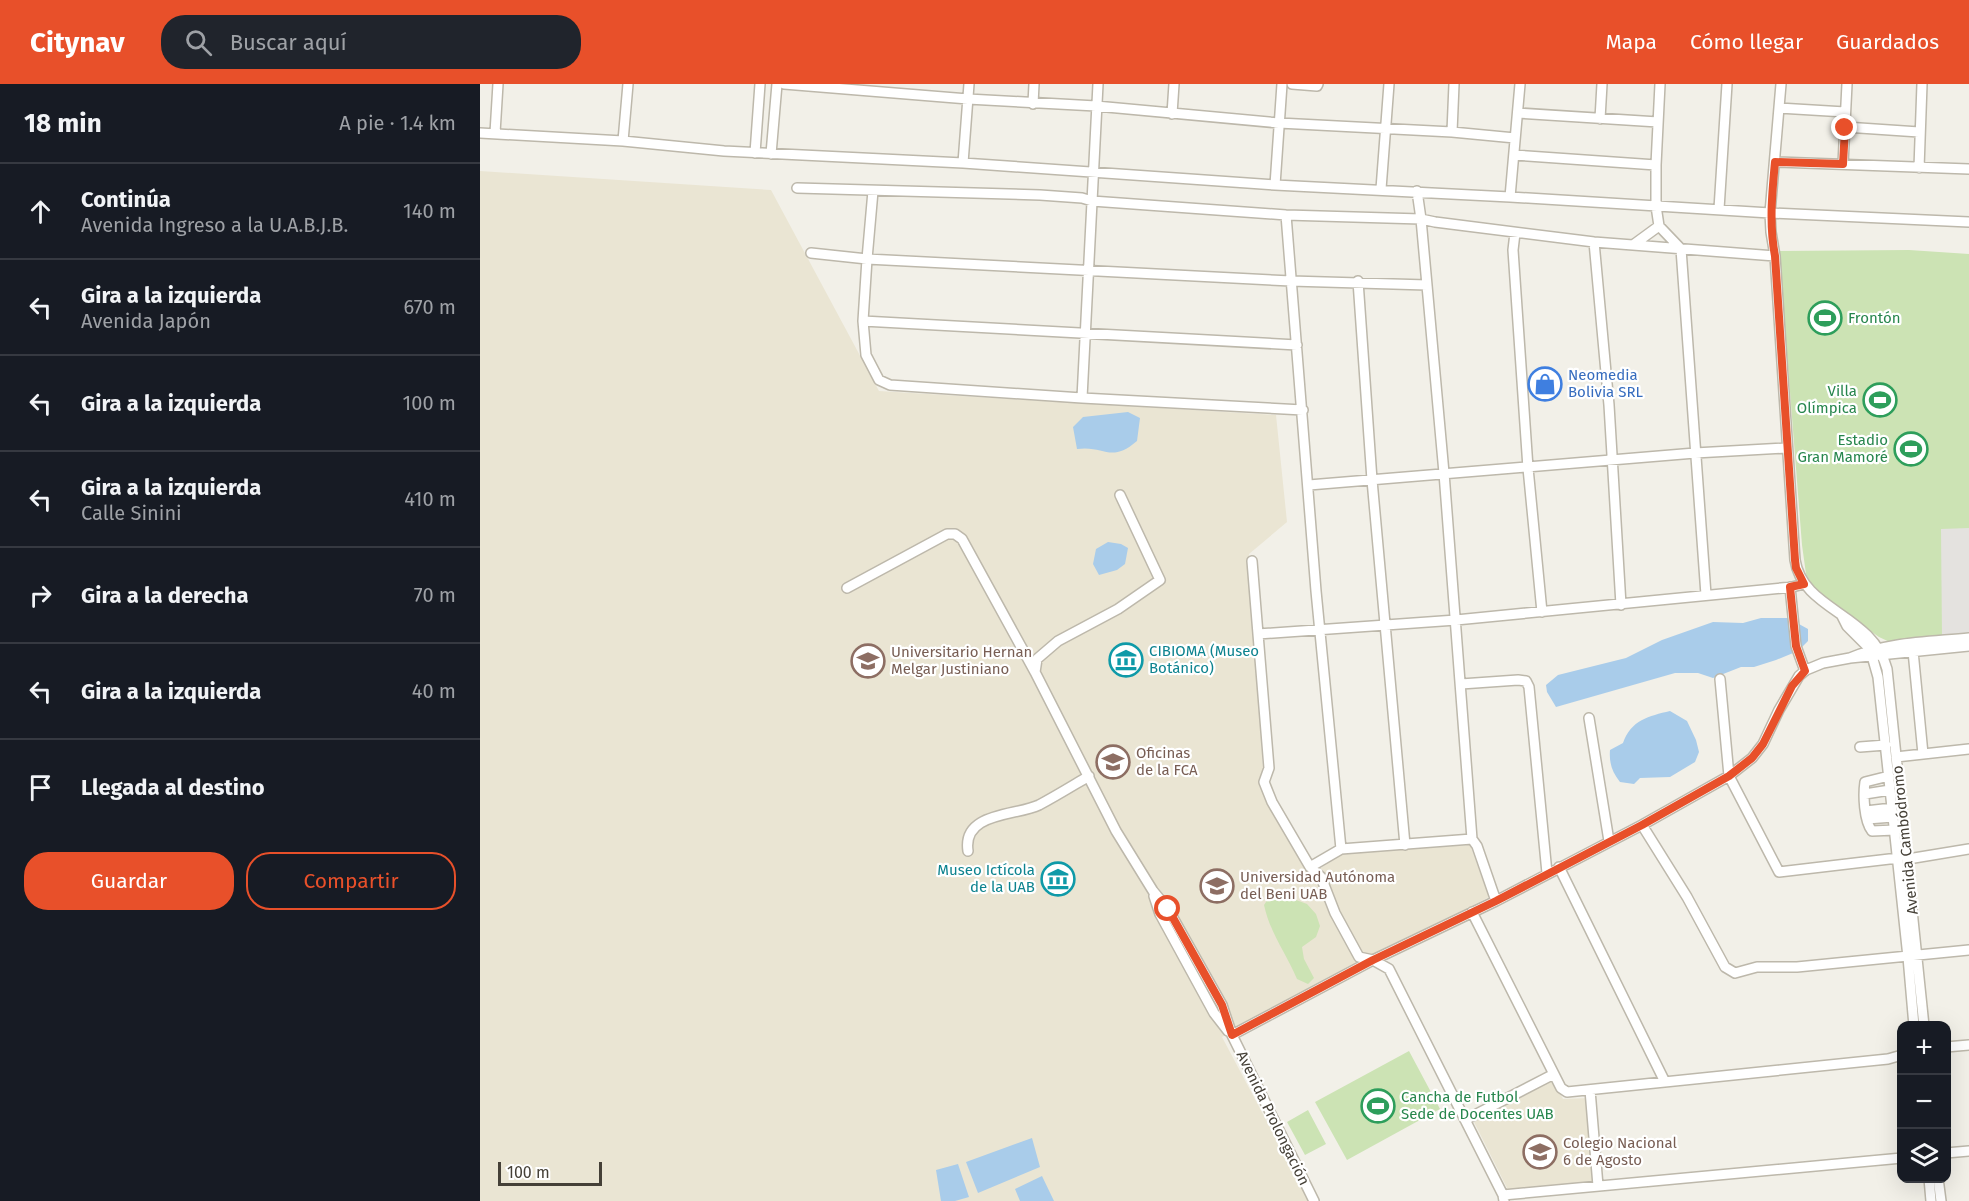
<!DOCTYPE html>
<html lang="es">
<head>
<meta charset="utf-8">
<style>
  body { margin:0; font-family:"Fira Sans",sans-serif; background:#20242c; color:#f1f3f6 }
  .controls { position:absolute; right:18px; bottom:18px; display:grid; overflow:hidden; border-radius:12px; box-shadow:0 6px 24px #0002 }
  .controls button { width:54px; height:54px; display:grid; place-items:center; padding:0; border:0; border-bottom:2px solid #363941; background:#171b24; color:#f1f3f6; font:30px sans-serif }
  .scale { position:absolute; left:18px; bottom:15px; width:104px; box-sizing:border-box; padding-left:6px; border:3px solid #454037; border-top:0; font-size:16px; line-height:21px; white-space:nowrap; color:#454037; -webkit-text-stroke:4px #fff; paint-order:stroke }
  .stop { position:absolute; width:18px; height:18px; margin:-14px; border:4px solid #e8502a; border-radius:50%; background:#fff }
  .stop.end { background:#e8502a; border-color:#fff; box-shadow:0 2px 6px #0008 }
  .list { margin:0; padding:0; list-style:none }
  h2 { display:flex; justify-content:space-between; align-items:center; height:78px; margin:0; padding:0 24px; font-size:26px }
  h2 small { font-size:20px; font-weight:400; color:#9ea1a6 }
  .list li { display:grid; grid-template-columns:39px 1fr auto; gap:18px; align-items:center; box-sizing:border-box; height:96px; padding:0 24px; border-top:2px solid #363941 }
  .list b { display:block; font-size:22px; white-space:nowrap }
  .list p { margin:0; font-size:20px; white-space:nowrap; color:#9ea1a6 }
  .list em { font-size:20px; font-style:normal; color:#9ea1a6 }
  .actions { display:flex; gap:12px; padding:18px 24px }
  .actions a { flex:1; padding:14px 0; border:2px solid #e8502a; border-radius:24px; text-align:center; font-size:21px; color:#e8502a }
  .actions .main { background:#e8502a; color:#fff }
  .icon { flex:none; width:33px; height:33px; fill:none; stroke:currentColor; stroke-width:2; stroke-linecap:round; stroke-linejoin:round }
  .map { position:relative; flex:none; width:1489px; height:1117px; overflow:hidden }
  header { display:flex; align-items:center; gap:36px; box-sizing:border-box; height:84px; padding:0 30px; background:#e8502a; color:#fff }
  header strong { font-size:28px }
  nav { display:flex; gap:33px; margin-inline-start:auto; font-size:21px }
  .search { width:420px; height:54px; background:#20242c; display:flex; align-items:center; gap:15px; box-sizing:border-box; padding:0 21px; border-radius:24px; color:#9ea1a6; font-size:22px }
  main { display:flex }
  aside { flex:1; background:#171b24 }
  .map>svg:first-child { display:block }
  .education { fill:#eae5d3 }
  .green { fill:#cce3b4 }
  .parking { fill:#e4e2df }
  .water { fill:#a9ccea }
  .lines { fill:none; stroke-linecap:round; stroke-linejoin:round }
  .minor-casing { stroke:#bdb8ab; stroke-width:12 }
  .minor { stroke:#fff; stroke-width:9 }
  .route { stroke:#e8502a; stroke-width:8 }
  .labels { text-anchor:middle; stroke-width:4.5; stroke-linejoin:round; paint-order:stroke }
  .leisure-label { font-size:15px; fill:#27864d; stroke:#fff; text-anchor:start }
  .shop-label { font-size:15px; fill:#366cbe; stroke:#fff; text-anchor:start }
  .culture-label { font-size:15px; fill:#0d838f; stroke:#fff; text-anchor:start }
  .education-label { font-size:15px; fill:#785e54; stroke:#fff; text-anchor:start }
  .street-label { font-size:15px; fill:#454037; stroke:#fff }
</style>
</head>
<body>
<header>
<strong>Citynav</strong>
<div class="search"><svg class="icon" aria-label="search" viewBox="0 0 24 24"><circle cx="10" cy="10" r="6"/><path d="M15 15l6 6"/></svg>Buscar aquí</div>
<nav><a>Mapa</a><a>Cómo llegar</a><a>Guardados</a></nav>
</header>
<main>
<aside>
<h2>18 min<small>A pie · 1.4 km</small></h2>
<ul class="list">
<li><svg class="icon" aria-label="ahead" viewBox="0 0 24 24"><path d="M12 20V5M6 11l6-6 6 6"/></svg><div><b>Continúa</b><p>Avenida Ingreso a la U.A.B.J.B.</p></div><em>140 m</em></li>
<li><svg class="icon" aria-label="left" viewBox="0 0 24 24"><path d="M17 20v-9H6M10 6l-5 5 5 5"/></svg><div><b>Gira a la izquierda</b><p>Avenida Japón</p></div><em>670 m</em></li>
<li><svg class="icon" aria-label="left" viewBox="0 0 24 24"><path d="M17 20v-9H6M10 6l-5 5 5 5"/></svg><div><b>Gira a la izquierda</b></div><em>100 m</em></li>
<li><svg class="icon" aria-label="left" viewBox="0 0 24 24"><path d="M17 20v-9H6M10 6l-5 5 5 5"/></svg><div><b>Gira a la izquierda</b><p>Calle Sinini</p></div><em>410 m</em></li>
<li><svg class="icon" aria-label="right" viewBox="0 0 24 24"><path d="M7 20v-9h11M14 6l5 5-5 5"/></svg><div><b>Gira a la derecha</b></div><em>70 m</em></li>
<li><svg class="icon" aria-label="left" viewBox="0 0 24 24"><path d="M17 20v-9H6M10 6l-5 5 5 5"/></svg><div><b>Gira a la izquierda</b></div><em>40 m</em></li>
<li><svg class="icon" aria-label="arrive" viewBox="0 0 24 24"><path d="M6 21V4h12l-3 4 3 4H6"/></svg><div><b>Llegada al destino</b></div></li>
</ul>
<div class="actions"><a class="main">Guardar</a><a>Compartir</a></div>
</aside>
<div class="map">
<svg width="1489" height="1117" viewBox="0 0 1489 1117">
  <rect width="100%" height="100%" fill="#f2f0e8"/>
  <!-- education -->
  <path class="education" d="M0,87L291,106L399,307L796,331L807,438L769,470L783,684L779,702L830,791L864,769L990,761L1009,813L742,953L829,1117H0Z
    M1072,994L1083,1015L1110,1014L1114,1098L1028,1106L994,1038Z"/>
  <!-- green -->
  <path class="green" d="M1429,166L1489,170V552L1414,560L1399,553L1342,513L1332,501L1326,490L1322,461L1299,167Z
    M803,806L812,809L816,816L827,820L836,830L840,842L836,853L822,863L824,875L834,894L828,900L817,895C806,869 790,849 784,821L790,812Z
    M929,967L960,1025L867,1076L835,1018Z
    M828,1026L846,1060L825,1071L807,1038Z"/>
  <!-- parking -->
  <path class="parking" d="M1489,444V551L1462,554L1461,445Z"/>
  <!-- water -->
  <path class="water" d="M648,328L660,334L657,357C630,380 625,361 597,365L593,343L603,333Z
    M628,458L641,460L648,464L645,480L637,486L619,491L613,480L616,465Z
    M1281,534H1308L1328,545V557L1318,567L1296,576L1274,583H1261L1233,594L1218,589H1195L1076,623L1067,608L1066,601L1078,591L1146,574L1182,556L1233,538L1263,539Z
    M1190,627L1207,637L1216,656L1219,668L1215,678L1190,693L1160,694L1154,700L1140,698C1132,688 1129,679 1130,666L1143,659C1151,636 1169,632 1190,627Z
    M552,1054L560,1083L498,1109L486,1078Z
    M478,1080L489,1113L475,1117H461L456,1086Z
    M562,1092L574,1117H540L535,1105Z"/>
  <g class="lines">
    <defs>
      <path id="minor" d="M304,0L488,15L616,22L799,39L972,48L1035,54
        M812,0L837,2L838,0
        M1180,0L1176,81V122L1179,142L1201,165L1226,511
        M1301,0L1290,129L1291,148L1295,172L1315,476C1323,527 1392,529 1407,585L1444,942
        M553,20L554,0
        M1299,24L1365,28
        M1038,29L1178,38
        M692,30L694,0
        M1120,35L1122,0
        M1365,43L1439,48
        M972,48L974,0
        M0,49L143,57L244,67L483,79L795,101L1030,113L1290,129L1489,138
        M15,49L18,0
        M143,57L148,0
        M275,69L280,0
        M291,70L297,0
        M1034,71L1176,81
        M1295,78L1489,85
        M483,79L489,0
        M1363,80L1367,0
        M1439,84L1442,0
        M795,101L802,0
        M317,104L560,111L602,114L612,117L806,131L941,135L964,389L992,755L997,762L1016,817
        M901,105L909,0
        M393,107L387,175L811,197L947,201
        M937,107L941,135L955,138L1114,158L1295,172
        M1030,113L1040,0
        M1239,125L1247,0
        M806,131L836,507L861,765L830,783
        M1035,149L1033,166L1048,384L1062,528
        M1114,158L1129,321L1141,521
        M1153,161L1179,142
        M331,169L387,175L383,237L386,271L399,296L410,301L602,314L823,326
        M878,197L892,396L925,761
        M383,237L817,261
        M602,314L618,0
        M829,401L1215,369L1306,364
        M640,411L680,496L638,525L578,557L557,575L555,588L636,747L673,807L688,825L742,921L752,951L834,1117
        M772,477L789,684L784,698L792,718L830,783L841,793L855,829L879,873L893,876L909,885L1023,1111L1024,1117
        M1310,503L1316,562L1325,587
        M367,504L467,450H475L482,455L555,588
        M1362,532L1367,542L1390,565L1398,593L1428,873L1434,942
        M778,550L976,536L1312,503L1324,500
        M1489,554C1449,558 1407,558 1370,574L1489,562
        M1433,567L1443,670
        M1240,595L1249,692L1299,788L1418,774
        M981,600L1038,596L1046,597L1049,603L1067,789
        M1109,634L1129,757
        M1380,663L1406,661
        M1416,673L1489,665
        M1409,692L1385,698C1383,711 1384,737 1392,747L1415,746
        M1385,710L1410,706
        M1386,727L1412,724
        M1387,735L1413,733
        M1162,741L1207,813L1245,883L1255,889L1277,883H1317L1489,866
        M861,765L992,755
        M488,767C482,728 536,732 559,721C576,712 592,702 609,692
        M1428,775L1489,765
        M1079,783L1185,998
        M674,812L680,830L734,929L748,947
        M992,828L1081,1004L1087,1008L1408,975L1422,971
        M752,951L893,876L1016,817L1162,741L1249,692L1272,674L1283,660L1299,626L1319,592L1326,586L1343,579L1370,574
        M1466,963L1489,961
        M1110,1006L1118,1102
        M985,1036L1074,990
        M1466,1069L1489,1067
        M1449,1094L1451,1117
        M1458,1094L1461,1117
        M1023,1111L1422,1074"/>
    </defs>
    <!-- minor casing -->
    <use href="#minor" class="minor-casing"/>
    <!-- minor -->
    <use href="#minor" class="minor"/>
  </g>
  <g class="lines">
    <!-- route -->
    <path class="route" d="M688,825L742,921L752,951L893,876L1016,817L1162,741L1249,692L1272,674L1283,660L1312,602L1325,587L1316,562L1310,503L1324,500L1316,484L1315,476L1295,172C1289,140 1292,110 1295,78L1363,80L1365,44"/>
  </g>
  <!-- icons -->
  <defs>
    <symbol id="stadium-ring" viewBox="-11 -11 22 22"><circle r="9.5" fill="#fff" stroke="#2e9e5b" stroke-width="1.5"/><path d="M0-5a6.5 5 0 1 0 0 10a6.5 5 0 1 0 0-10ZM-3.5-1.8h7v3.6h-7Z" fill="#2e9e5b"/></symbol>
    <symbol id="shop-ring" viewBox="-11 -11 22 22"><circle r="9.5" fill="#fff" stroke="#3f7fe0" stroke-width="1.5"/><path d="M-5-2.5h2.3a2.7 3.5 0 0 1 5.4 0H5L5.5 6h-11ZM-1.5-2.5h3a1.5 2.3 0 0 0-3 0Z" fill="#3f7fe0"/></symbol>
    <symbol id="museum-ring" viewBox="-11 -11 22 22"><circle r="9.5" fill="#fff" stroke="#0f9aa8" stroke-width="1.5"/><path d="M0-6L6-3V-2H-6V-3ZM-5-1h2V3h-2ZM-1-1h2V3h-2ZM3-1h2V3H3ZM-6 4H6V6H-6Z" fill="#0f9aa8"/></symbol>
    <symbol id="university-ring" viewBox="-11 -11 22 22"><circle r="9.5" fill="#fff" stroke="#8d6e63" stroke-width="1.5"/><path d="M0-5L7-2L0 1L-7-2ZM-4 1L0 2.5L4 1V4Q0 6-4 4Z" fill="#8d6e63"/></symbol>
    <symbol id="school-ring" viewBox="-11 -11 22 22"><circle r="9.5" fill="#fff" stroke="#8d6e63" stroke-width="1.5"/><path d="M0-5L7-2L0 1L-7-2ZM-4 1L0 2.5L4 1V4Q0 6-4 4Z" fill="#8d6e63"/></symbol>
  </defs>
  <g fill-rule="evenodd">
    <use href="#stadium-ring" x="1326" y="215" width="38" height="38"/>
    <use href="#shop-ring" x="1046" y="281" width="38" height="38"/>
    <use href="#stadium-ring" x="1381" y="297" width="38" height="38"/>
    <use href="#stadium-ring" x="1412" y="346" width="38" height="38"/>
    <use href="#museum-ring" x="627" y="557" width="38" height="38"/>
    <use href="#university-ring" x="369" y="558" width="38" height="38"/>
    <use href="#university-ring" x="614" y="659" width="38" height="38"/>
    <use href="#museum-ring" x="559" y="776" width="38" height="38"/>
    <use href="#university-ring" x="718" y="783" width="38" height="38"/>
    <use href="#stadium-ring" x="879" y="1003" width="38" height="38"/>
    <use href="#school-ring" x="1041" y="1049" width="38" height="38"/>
  </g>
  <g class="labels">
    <!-- leisure labels -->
    <g class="leisure-label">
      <text x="1368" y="239">Frontón</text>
      <text x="1377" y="312" text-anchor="end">Villa<tspan x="1377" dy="17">Olímpica</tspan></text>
      <text x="1408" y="361" text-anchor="end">Estadio<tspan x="1408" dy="17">Gran Mamoré</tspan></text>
      <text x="921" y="1018">Cancha de Futbol<tspan x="921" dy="17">Sede de Docentes UAB</tspan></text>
    </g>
    <!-- shop labels -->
    <g class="shop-label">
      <text x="1088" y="296">Neomedia<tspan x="1088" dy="17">Bolivia SRL</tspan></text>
    </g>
    <!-- culture labels -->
    <g class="culture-label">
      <text x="669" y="572">CIBIOMA (Museo<tspan x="669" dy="17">Botánico)</tspan></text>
      <text x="555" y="791" text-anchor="end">Museo Ictícola<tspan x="555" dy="17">de la UAB</tspan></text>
    </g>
    <!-- education labels -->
    <g class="education-label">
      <text x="411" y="573">Universitario Hernan<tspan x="411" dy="17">Melgar Justiniano</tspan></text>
      <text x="656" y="674">Oficinas<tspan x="656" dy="17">de la FCA</tspan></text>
      <text x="760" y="798">Universidad Autónoma<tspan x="760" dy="17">del Beni UAB</tspan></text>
      <text x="1083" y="1064">Colegio Nacional<tspan x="1083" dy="17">6 de Agosto</tspan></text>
    </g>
    <!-- street labels -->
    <g class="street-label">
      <text transform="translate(1425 756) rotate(-96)" y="5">Avenida Cambódromo</text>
      <text transform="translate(793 1034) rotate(64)" y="5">Avenida Prolongación</text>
    </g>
  </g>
</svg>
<div class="controls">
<button>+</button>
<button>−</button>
<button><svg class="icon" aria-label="layers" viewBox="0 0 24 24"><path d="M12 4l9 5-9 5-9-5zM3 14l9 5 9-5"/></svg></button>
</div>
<div class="scale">100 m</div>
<div class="stop" style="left:688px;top:825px"></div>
<div class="stop end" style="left:1365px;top:44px"></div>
</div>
</main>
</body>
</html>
